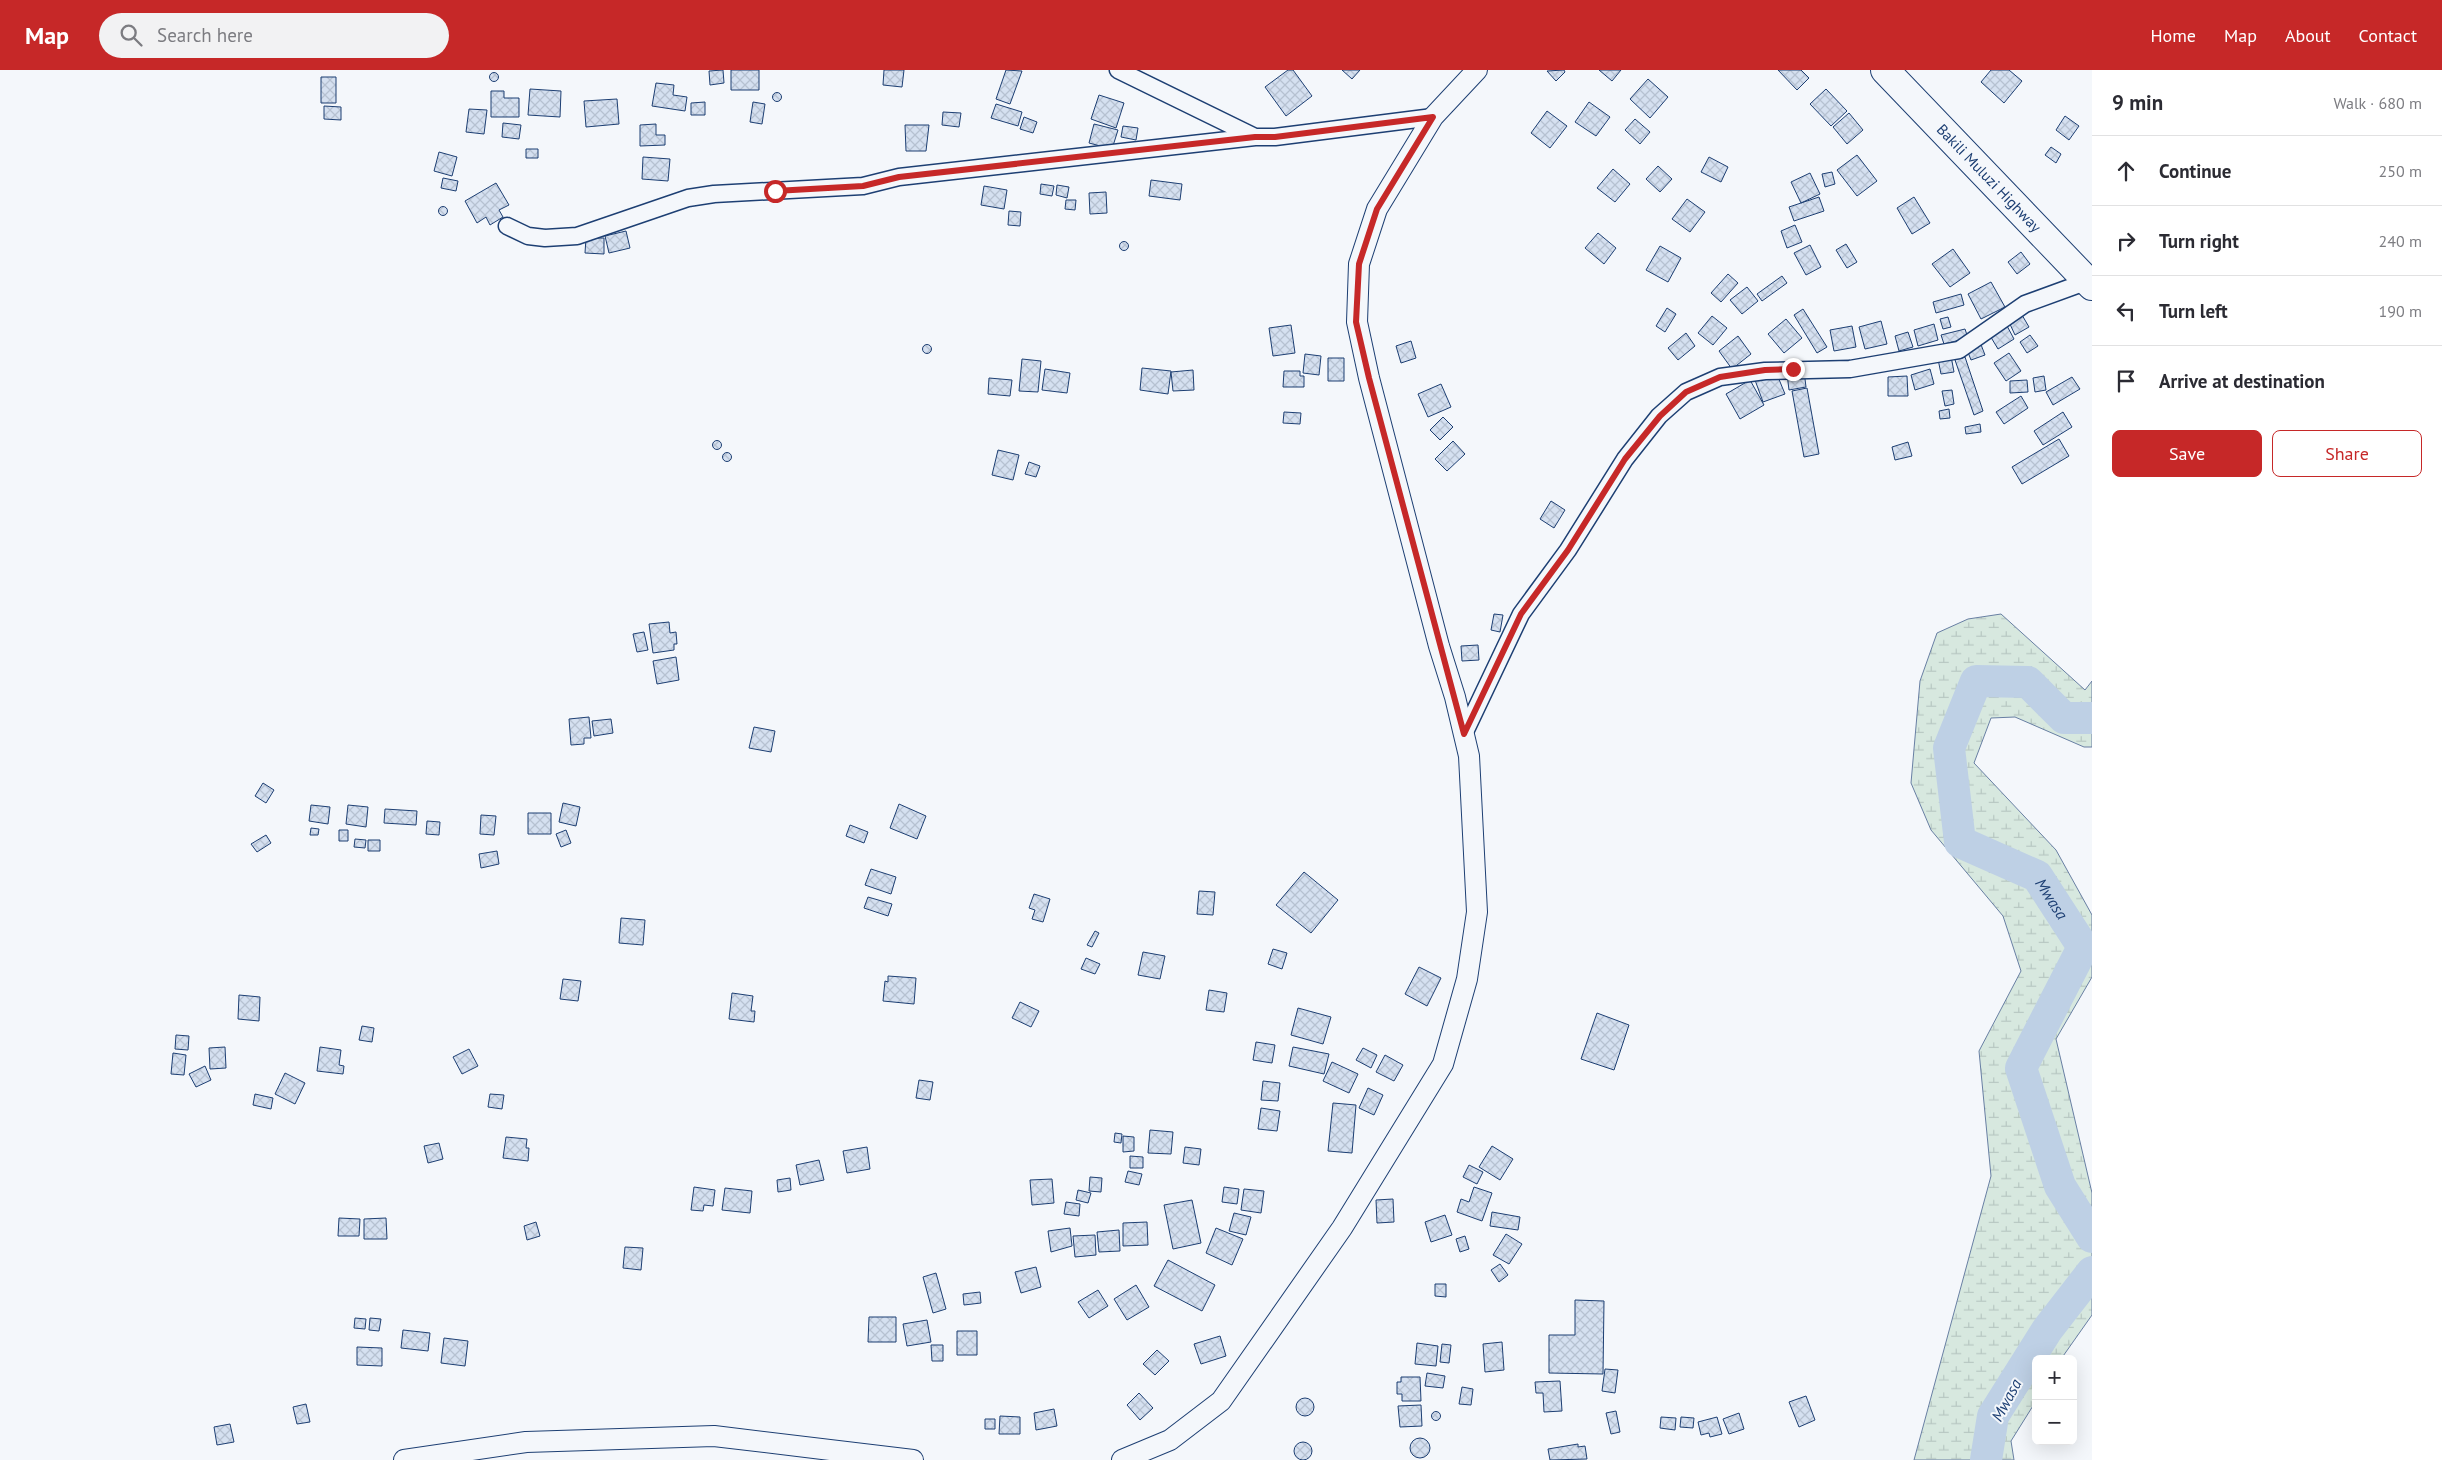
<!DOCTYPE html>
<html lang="en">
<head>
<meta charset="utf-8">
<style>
  body { margin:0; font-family:"PT Sans",sans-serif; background:#f2f2f3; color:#2b2b33 }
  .controls { position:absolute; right:15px; bottom:15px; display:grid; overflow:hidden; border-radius:8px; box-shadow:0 5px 20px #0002 }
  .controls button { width:45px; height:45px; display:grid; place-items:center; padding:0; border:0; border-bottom:1px solid #e1e1e2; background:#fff; color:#2b2b33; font:25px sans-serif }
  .stop { position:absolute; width:15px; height:15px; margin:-11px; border:4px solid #c62828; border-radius:50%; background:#fff }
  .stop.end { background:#c62828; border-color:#fff; box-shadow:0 1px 5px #0008 }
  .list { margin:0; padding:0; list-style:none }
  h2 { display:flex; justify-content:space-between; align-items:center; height:65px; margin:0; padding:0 20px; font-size:21px }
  h2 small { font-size:16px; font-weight:400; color:#7c7c81 }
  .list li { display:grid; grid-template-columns:32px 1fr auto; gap:15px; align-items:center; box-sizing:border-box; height:70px; padding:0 20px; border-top:1px solid #e1e1e2 }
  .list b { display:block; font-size:19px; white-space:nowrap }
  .list em { font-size:16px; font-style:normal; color:#7c7c81 }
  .actions { display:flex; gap:10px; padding:15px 20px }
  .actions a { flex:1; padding:11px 0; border:1px solid #c62828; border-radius:8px; text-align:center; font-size:18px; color:#c62828 }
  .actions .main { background:#c62828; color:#fff }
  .icon { flex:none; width:28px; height:28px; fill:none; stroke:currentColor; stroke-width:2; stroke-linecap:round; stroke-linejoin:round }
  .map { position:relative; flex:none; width:2092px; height:1390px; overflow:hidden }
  header { display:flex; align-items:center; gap:30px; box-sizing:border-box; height:70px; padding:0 25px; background:#c62828; color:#fff }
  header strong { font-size:24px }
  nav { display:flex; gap:28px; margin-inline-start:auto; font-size:18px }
  .search { width:350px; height:45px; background:#f2f2f3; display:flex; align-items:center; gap:12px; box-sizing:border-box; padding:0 18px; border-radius:28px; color:#7c7c81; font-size:19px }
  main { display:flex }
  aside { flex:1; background:#fff }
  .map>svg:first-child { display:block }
  .wetland { fill:url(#wetland-marsh); stroke:#687fa3 }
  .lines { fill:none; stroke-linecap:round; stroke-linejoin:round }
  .river { stroke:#bed0e5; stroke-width:32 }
  .building { fill:url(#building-cross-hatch); stroke:#1d3f73 }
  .minor-casing { stroke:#1d3f73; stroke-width:19 }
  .tertiary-casing { stroke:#1d3f73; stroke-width:22 }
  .trunk-casing { stroke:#1d3f73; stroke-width:30 }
  .minor { stroke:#f4f7fb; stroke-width:16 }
  .tertiary { stroke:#f4f7fb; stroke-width:20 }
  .trunk { stroke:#f4f7fb; stroke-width:28 }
  .route { stroke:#c62828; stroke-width:6 }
  .labels { text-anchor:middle; stroke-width:4; stroke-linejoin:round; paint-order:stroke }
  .street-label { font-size:15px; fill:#1d3f73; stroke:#f4f7fb }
  .water-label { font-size:16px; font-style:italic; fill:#1d3f73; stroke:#f4f7fb }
</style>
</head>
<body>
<header>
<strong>Map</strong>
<div class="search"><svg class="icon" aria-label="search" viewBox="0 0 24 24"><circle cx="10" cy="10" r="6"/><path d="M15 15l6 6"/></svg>Search here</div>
<nav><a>Home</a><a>Map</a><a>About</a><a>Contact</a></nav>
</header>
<main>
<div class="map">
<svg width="2092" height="1390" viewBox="0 0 2092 1390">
  <defs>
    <pattern id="wetland-marsh" width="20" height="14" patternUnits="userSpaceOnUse" patternTransform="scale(1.25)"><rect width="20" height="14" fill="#d7e8df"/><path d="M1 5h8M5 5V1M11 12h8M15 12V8" fill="none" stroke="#b8c8c3"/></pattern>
    <pattern id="building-cross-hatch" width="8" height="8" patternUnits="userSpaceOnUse" patternTransform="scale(1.25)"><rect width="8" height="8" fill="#d5e0f0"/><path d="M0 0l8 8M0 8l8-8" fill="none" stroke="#b6c1d1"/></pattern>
  </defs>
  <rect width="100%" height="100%" fill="#f4f7fb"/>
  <!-- wetland -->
  <path class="wetland" d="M2001,544L2085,620L2092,611V677H2084L2015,647L1991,648L1974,693L2056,780L2092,845V907L2056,969L2092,1123V1245L2061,1289H2036V1331L2011,1371L2014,1390H1914L1991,1106L1979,981L2021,901L2003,846L1931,760L1911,713L1920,611L1937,563L1968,549Z"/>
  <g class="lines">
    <!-- river -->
    <g class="river">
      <path id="s1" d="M2092,648H2064L2028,612L1976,611L1949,678L1960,772L2037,806L2083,877L2021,998L2060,1116L2092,1167"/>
      <path d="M1986,1390L1993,1346L2047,1260L2092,1202"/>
    </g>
  </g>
  <!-- building -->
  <path class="building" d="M723,0L724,13L710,15L709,1Z
    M731,0H759V20H731Z
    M884,0H904L902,17L883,15Z
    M1006,0L1022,1L1010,34L996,29Z
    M1288,0H1293L1312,26L1286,46L1265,17Z
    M1342,0H1360L1352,9Z
    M1564,0L1565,2L1556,11L1547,1Z
    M1599,0H1621L1612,11Z
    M1778,0H1801L1809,8L1797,20Z
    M1991,0H2009L2022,11L2004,33L1981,12Z
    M489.5 7a4.5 4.5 0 1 1 9 0a4.5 4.5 0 1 1-9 0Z
    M321,7H336V33H321Z
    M1648,9L1668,27L1650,48L1630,29Z
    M656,13L674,15L673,25L687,27L685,41L652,36Z
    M530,19L561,21L560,47L528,45Z
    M1826,19L1847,41L1831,56L1810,34Z
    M491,21H504V28H519V47H491Z
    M772.5 27a4.5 4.5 0 1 1 9 0a4.5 4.5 0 1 1-9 0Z
    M1099,25L1124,33L1116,58L1091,49Z
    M617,29L619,54L586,57L584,31Z
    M705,32V45H691V33Z
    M753,32L765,34L762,54L750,52Z
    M1589,32L1610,47L1596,66L1575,52Z
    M996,34L1022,42L1018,56L991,48Z
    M324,36L341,37V50L324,49Z
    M469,39L487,40L484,64L466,62Z
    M1547,41L1567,56L1550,78L1531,63Z
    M943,42L961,43L959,57L942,55Z
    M1849,43L1863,60L1847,74L1833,57Z
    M2065,46L2079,56L2069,70L2056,60Z
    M1024,47L1037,52L1033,63L1020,59Z
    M1635,49L1650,62L1640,74L1625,60Z
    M503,53L521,55L519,69L502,67Z
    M656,54V65H665V75L640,76V55Z
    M1094,54L1118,60L1112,79L1089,73Z
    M905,55H929L926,81H906Z
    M1123,56L1138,58L1136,70L1121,67Z
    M2051,77L2061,84L2056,93L2045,85Z
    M526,79H538V88H526Z
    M439,82L457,87L452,106L434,101Z
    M1857,85L1877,111L1857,126L1837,100Z
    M643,87L670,89L668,111L642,109Z
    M1709,87L1728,97L1721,112L1701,102Z
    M1658,96L1672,109L1660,122L1646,109Z
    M1613,99L1630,114L1615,132L1597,118Z
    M1832,102L1835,114L1825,117L1822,104Z
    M1810,103L1820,124L1801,133L1791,112Z
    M443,108L458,111L456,121L441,118Z
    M1151,110L1182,114L1180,130L1149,126Z
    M496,113L509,135L499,140L503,147L490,155L486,147L477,153L465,131Z
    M1041,114L1054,116L1052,126L1040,124Z
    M1057,115L1069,117L1067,128L1056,125Z
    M984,116L1007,120L1004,139L981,135Z
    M1106,122L1107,143L1090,144L1089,123Z
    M1819,127L1824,141L1794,151L1789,137Z
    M1914,127L1930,153L1912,164L1897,138Z
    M1687,129L1705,142L1690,162L1672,149Z
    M1066,130H1076L1075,140L1065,139Z
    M438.5 141a4.5 4.5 0 1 1 9 0a4.5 4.5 0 1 1-9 0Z
    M1009,141L1021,142L1020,156L1008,155Z
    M1795,155L1802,172L1787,178L1781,161Z
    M626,161L630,178L609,183L605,166Z
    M1598,163L1616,178L1604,194L1585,178Z
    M586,168H604V184L585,183Z
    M1119.5 176a4.5 4.5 0 1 1 9 0a4.5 4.5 0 1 1-9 0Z
    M1846,174L1857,192L1847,198L1836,180Z
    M1810,175L1821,197L1806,205L1794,183Z
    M1660,176L1681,188L1668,212L1646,200Z
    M1953,179L1970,203L1950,217L1932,194Z
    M2021,182L2030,194L2017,204L2008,192Z
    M1728,204L1738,213L1721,232L1711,223Z
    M1782,206L1787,213L1762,231L1757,224Z
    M1991,212L2005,237L1981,249L1968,224Z
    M1747,217L1758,231L1742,244L1730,230Z
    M1961,224L1964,235L1936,243L1933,232Z
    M1667,238L1676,244L1665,262L1656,256Z
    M1803,239L1827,277L1817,283L1794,245Z
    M2022,245L2029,257L2015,265L2009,252Z
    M1712,246L1727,258L1713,275L1698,263Z
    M1948,247L1951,257L1943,259L1940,249Z
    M1786,249L1802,268L1784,283L1768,264Z
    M1881,251L1887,274L1865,279L1859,257Z
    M1934,254L1938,270L1918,276L1914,260Z
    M2006,254L2014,269L1998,279L1989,264Z
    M1291,255L1295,283L1273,286L1269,258Z
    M1852,256L1856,277L1834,281L1830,260Z
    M1965,259L1968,268L1944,274L1941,265Z
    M1908,262L1913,277L1899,281L1895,266Z
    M1686,263L1695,276L1678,290L1668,278Z
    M2030,265L2038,276L2027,283L2020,272Z
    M1738,266L1751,284L1732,299L1719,281Z
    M1411,271L1416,288L1401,293L1396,276Z
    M1980,272L1985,285L1971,290L1966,277Z
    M922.5 279a4.5 4.5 0 1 1 9 0a4.5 4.5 0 1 1-9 0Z
    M2009,283L2021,301L2006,311L1994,293Z
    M1305,284L1321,286L1319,305L1303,303Z
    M1951,286L1954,302L1941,304L1938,289Z
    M1965,287L1983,341L1974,345L1955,290Z
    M1328,288H1344V311H1328Z
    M1022,289L1041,291L1038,322L1019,321Z
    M1142,298L1171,301L1168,324L1140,320Z
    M1045,299L1070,303L1067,323L1042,320Z
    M1930,299L1934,314L1915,320L1911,305Z
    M1193,300L1194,320L1173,321L1171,302Z
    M1284,301H1300V306H1304V317H1283Z
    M1804,301L1806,317L1789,320L1787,304Z
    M1776,302L1785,324L1763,332L1755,310Z
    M1907,306L1908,326H1888V307Z
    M2044,306L2046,320L2035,322L2033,308Z
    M2072,307L2080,319L2053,335L2046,322Z
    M989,308L1012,310L1010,326L988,324Z
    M1750,310L1764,335L1740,349L1726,324Z
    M2027,310L2028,322L2010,323V311Z
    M1441,314L1451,337L1428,347L1418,324Z
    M1807,318L1819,384L1804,387L1792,321Z
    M1952,320L1954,334L1945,336L1942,321Z
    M2021,326L2028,338L2004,354L1996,342Z
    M1949,339L1950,348L1940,349L1939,341Z
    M1284,342L1301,343L1300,354L1283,353Z
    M2063,342L2072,357L2043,375L2034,361Z
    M1443,347L1453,357L1440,370L1430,360Z
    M1980,354L1981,362L1966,364L1965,357Z
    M2059,369L2069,386L2022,414L2012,397Z
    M712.5 375a4.5 4.5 0 1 1 9 0a4.5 4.5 0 1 1-9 0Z
    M1453,371L1465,384L1447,401L1435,389Z
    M1908,372L1912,386L1895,390L1892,377Z
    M998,380L1019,385L1013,410L992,405Z
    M722.5 387a4.5 4.5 0 1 1 9 0a4.5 4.5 0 1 1-9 0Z
    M1029,392L1040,396L1036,407L1025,404Z
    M1551,431L1565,440L1554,458L1540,449Z
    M1494,544L1503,545L1500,562L1491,560Z
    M669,552L670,563L676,562L677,574H674V580L653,583L649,554Z
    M644,562L648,580L637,582L633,564Z
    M1478,575L1479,590L1462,591L1461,576Z
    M676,587L679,610L657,614L653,591Z
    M589,647L591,668H584V674L571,675L569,649Z
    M611,649L613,663L594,666L592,651Z
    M754,657L775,661L771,682L749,678Z
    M263,713L274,720L266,733L255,726Z
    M563,733L580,737L576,756L559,752Z
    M899,734L926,746L917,769L890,758Z
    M311,735L330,737L328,754L309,751Z
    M348,735L368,737L366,757L346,754Z
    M385,739L417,741L416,755L384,753Z
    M528,743H551V764H528Z
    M481,745L496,746L494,765L480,764Z
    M427,751L440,752L439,765L426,764Z
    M850,755L868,762L864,773L846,766Z
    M311,758L319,759L318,765H310Z
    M339,760H348V771H339Z
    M566,760L571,773L561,777L556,764Z
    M266,765L271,773L257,782L251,774Z
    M355,769L366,770L365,778L354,777Z
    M368,770H380V781H368Z
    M497,781L499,794L481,798L479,784Z
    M871,799L896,807L891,824L865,815Z
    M1304,802L1338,830L1311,863L1276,835Z
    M1199,821L1215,822L1213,845L1197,844Z
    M1034,824L1050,829L1043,852L1032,849L1035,840L1029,838Z
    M868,827L892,834L888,846L864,838Z
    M621,848L645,850L643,875L619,873Z
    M1095,861L1099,863L1092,877L1087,875Z
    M1273,879L1287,883L1282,899L1268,894Z
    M1143,882L1165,886L1160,909L1138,905Z
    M1086,888L1100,894L1095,904L1081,899Z
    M1419,897L1441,908L1427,936L1405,924Z
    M888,906L916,908L914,934L883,931L885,911L888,912Z
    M563,909L581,911L578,931L560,929Z
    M1209,920L1227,923L1224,942L1206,940Z
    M732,923L753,926L751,941H755L754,952L729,949Z
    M239,925L260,927L259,951L238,949Z
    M1020,932L1039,941L1031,957L1012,948Z
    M1298,938L1331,947L1323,974L1291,965Z
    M1597,943L1629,955L1614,1000L1581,989Z
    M362,956L374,958L372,972L359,970Z
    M176,965L189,966L188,980L175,979Z
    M1256,972L1275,975L1272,993L1253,990Z
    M225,977L226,998L210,999L209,978Z
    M320,977L341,980L339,995L344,996L343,1004L317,1001Z
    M1293,977L1329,984L1324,1004L1289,996Z
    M1363,978L1377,985L1371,998L1356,990Z
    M469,979L478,996L462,1004L453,987Z
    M173,983L186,985L184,1005L171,1004Z
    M1385,985L1403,995L1394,1011L1376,1002Z
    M1332,992L1358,1004L1349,1023L1323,1011Z
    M205,996L211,1010L196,1017L189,1004Z
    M285,1003L305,1013L295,1034L275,1024Z
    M919,1010L933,1012L930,1030L916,1028Z
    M1263,1011L1280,1013L1278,1031L1261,1030Z
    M1368,1018L1383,1025L1374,1045L1359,1038Z
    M255,1024L273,1028L271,1039L253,1035Z
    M490,1024L504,1025L502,1039L488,1037Z
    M1333,1033L1356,1035L1352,1083L1328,1081Z
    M1261,1038L1280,1041L1277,1061L1258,1059Z
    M1150,1060L1173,1062L1171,1084L1148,1083Z
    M1115,1063L1122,1064L1121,1073L1114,1072Z
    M1123,1066L1134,1067V1081L1123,1082Z
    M506,1067L527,1069L526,1078H529L528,1091L503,1088Z
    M439,1073L443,1089L428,1093L424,1076Z
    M1492,1076L1513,1089L1500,1110L1479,1097Z
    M867,1077L870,1099L847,1103L843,1081Z
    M1185,1077L1201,1079L1199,1095L1183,1093Z
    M1130,1086L1143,1087V1098H1130Z
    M819,1090L824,1110L800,1115L796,1095Z
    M1469,1095L1483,1102L1477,1114L1463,1107Z
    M1128,1101L1142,1104L1139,1115L1125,1112Z
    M1090,1107L1102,1108L1101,1122L1089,1121Z
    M790,1108L791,1120L778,1122L777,1110Z
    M1052,1109L1054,1133L1032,1135L1030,1110Z
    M694,1117L715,1120L713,1136L704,1135L703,1141L691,1140Z
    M1224,1117L1239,1119L1237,1134L1222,1132Z
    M1474,1117L1492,1123L1482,1151L1457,1142L1461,1129L1469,1132Z
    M725,1118L752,1121L750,1143L722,1140Z
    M1244,1119L1264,1121L1261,1143L1241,1140Z
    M1078,1120L1091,1123L1088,1133L1076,1130Z
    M1393,1129L1394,1152L1377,1153L1376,1130Z
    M1192,1130L1201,1173L1173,1179L1164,1135Z
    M1066,1132L1080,1134L1079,1146L1064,1144Z
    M1492,1142L1520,1147L1518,1160L1490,1156Z
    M1234,1143L1251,1147L1246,1165L1229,1161Z
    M1445,1145L1452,1165L1431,1172L1425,1152Z
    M339,1148L360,1149L359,1166H338Z
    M386,1148L387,1169H364V1149Z
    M536,1152L540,1166L527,1170L524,1156Z
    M1147,1152L1148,1175L1123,1176V1153Z
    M1070,1158L1072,1176L1051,1182L1048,1161Z
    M1216,1158L1243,1169L1232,1195L1206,1183Z
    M1119,1160L1120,1181L1099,1182L1097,1162Z
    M1506,1164L1522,1174L1509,1194L1493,1185Z
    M1095,1165L1096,1185L1075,1187L1073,1166Z
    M1465,1166L1469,1179L1460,1182L1456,1169Z
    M625,1177L643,1178L641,1200L623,1198Z
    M1168,1190L1215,1215L1202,1241L1154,1216Z
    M1500,1194L1508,1205L1499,1212L1491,1200Z
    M1036,1197L1041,1217L1021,1223L1015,1202Z
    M936,1203L946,1239L933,1243L923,1207Z
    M1435,1214H1446V1227L1435,1226Z
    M1136,1215L1149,1237L1127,1250L1114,1229Z
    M1098,1220L1108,1236L1089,1248L1078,1232Z
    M980,1222L981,1233L964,1235L963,1224Z
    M1575,1230L1604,1231L1603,1304L1549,1303V1265H1575Z
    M869,1247H896V1272H868Z
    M355,1248L366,1249L365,1259L354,1258Z
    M370,1248L381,1249L379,1261L369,1260Z
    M927,1250L931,1272L907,1276L903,1254Z
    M403,1260L430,1263L428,1281L401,1278Z
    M957,1261H977V1285H957Z
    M1220,1266L1226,1286L1201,1294L1194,1274Z
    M444,1268L468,1271L465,1296L441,1293Z
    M1502,1272L1504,1300L1485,1302L1483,1274Z
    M1417,1273L1438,1276L1436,1296L1415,1294Z
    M1442,1274L1451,1275L1449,1293L1440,1292Z
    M931,1275H943V1291H932Z
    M357,1277L382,1278V1296L357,1295Z
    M1157,1280L1169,1291L1155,1305L1143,1294Z
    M1605,1299L1618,1300L1615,1323L1602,1321Z
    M1427,1303L1445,1306L1443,1318L1425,1316Z
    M1401,1307H1420L1421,1331H1402V1324H1397V1312H1401Z
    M1560,1311L1562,1341L1544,1342L1543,1323H1536L1535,1312Z
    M1462,1317L1473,1319L1471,1335L1459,1334Z
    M1139,1323L1153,1338L1140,1350L1127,1335Z
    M1806,1326L1815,1350L1799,1357L1789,1332Z
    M1296 1337a9 9 0 1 1 18 0a9 9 0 1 1-18 0Z
    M306,1334L310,1352L297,1354L293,1337Z
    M1421,1335L1422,1356L1400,1357L1398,1336Z
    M1054,1339L1057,1356L1036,1360L1034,1343Z
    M1616,1341L1620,1362L1611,1364L1606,1343Z
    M1431.5 1346a4.5 4.5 0 1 1 9 0a4.5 4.5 0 1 1-9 0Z
    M1739,1343L1744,1359L1729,1364L1723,1349Z
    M1000,1346L1020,1347V1364H999Z
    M1661,1347L1676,1348L1675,1360L1660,1358Z
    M1681,1347L1694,1348L1693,1358L1680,1357Z
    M1717,1347L1722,1364L1710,1367L1709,1363L1701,1365L1698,1352Z
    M985,1349H995V1359H985Z
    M230,1354L234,1372L217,1375L214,1357Z
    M1410 1378a10 10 0 1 1 20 0a10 10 0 1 1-20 0Z
    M1294 1381a9 9 0 1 1 18 0a9 9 0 1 1-18 0Z
    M1578,1374V1377L1585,1376L1587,1389L1550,1390L1548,1379Z"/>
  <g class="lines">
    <defs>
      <path id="minor" d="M1118,0L1255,67
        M507,156L528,166L545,168L577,166L688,128L714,124L863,116L899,107L1255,67H1275L1433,47
        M1464,664L1521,544L1568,480L1625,389L1659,346L1686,322L1720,307L1765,301L1850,299L1959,280L2025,234L2088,211"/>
      <path id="tertiary" d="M404,1390L526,1372L714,1366L913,1390
        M1122,1390L1170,1370L1221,1331L1342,1158L1443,994L1467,909L1477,842L1469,686L1455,627L1439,576L1369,308L1357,252L1359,194L1377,139L1433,47L1477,0"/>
      <g id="trunk">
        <path id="s2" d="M1885,0L2092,216"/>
      </g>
    </defs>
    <!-- minor casing -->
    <use href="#minor" class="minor-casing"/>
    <!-- tertiary casing -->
    <use href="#tertiary" class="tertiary-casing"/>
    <!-- trunk casing -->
    <use href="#trunk" class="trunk-casing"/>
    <!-- minor -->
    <use href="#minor" class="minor"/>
    <!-- tertiary -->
    <use href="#tertiary" class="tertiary"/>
    <!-- trunk -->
    <use href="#trunk" class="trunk"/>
  </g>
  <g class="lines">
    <!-- route -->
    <path class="route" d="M775,121L863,116L899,107L1255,67H1275L1433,47L1377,139L1359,194L1356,252L1369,308L1464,664L1521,544L1568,480L1625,389L1660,346L1686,322L1720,307L1765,300L1793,299"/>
  </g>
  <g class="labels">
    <!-- street labels -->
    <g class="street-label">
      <text dy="5" stroke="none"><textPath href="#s2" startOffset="150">Bakili Muluzi Highway</textPath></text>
    </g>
    <!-- water labels -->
    <g class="water-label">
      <text dy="6" stroke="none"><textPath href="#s1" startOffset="409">Mwasa</textPath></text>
      <text transform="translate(2006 1330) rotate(-62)" y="6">Mwasa</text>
    </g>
  </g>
</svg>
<div class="controls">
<button>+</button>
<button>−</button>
</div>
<div class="stop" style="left:775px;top:121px"></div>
<div class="stop end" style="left:1793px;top:299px"></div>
</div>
<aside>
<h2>9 min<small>Walk · 680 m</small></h2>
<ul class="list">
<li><svg class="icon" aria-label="ahead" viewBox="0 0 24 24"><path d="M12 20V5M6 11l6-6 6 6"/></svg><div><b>Continue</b></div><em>250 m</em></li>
<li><svg class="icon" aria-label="right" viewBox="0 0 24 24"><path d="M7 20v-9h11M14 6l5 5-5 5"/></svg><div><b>Turn right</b></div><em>240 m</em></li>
<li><svg class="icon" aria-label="left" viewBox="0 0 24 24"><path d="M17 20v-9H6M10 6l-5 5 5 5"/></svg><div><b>Turn left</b></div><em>190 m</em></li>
<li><svg class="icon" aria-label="arrive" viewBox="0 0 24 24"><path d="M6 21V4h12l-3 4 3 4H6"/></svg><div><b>Arrive at destination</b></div></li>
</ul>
<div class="actions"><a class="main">Save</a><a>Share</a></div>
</aside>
</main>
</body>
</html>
